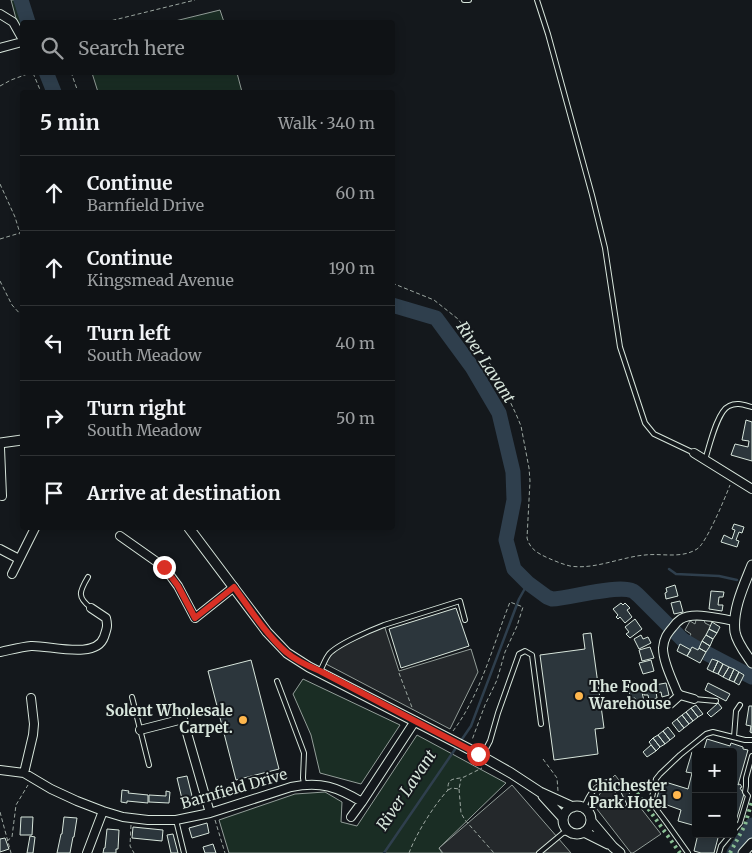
<!DOCTYPE html>
<html lang="en">
<head>
<meta charset="utf-8">
<style>
  body { margin:0; font-family:Merriweather,serif; background:#181b1e; color:#f1f3f6 }
  .controls { position:absolute; right:15px; bottom:15px; display:grid; overflow:hidden; border-radius:5px; box-shadow:0 2px 12px #0003 }
  .controls button { width:45px; height:45px; display:grid; place-items:center; padding:0; border:0; border-bottom:1px solid #2f3234; background:#0f1215; color:#f1f3f6; font:25px sans-serif }
  .stop { position:absolute; width:15px; height:15px; margin:-11px; border:4px solid #d93025; border-radius:50%; background:#fff }
  .stop.end { background:#d93025; border-color:#fff; box-shadow:0 1px 5px #0008 }
  .list { margin:0; padding:0; list-style:none }
  h2 { display:flex; justify-content:space-between; align-items:center; height:65px; margin:0; padding:0 20px; font-size:21px }
  h2 small { font-size:16px; font-weight:400; color:#9b9ea0 }
  .list li { display:grid; grid-template-columns:32px 1fr auto; gap:15px; align-items:center; box-sizing:border-box; height:75px; padding:0 20px; border-top:1px solid #2f3234 }
  .list b { display:block; font-size:19px; white-space:nowrap }
  .list p { margin:0; font-size:16px; white-space:nowrap; color:#9b9ea0 }
  .list em { font-size:16px; font-style:normal; color:#9b9ea0 }
  .icon { flex:none; width:28px; height:28px; fill:none; stroke:currentColor; stroke-width:2; stroke-linecap:round; stroke-linejoin:round }
  .map { position:relative; flex:none; width:752px; height:853px; overflow:hidden }
  .search { position:absolute; background:#0f1215; box-shadow:0 2px 12px #0003; left:20px; top:20px; width:375px; height:55px; display:flex; align-items:center; gap:12px; box-sizing:border-box; padding:0 18px; border-radius:5px; color:#9b9ea0; font-size:19px }
  .panel { position:absolute; background:#0f1215; box-shadow:0 2px 12px #0003; left:20px; top:90px; width:375px; height:440px; border-radius:5px }
  .map>svg:first-child { display:block }
  .green { fill:#1a2d24; stroke:#939e99 }
  .parking { fill:#24282b; stroke:#939e99 }
  .lines { fill:none; stroke-linecap:round; stroke-linejoin:round }
  .stream { stroke:#2f3f4d; stroke-width:2.5 }
  .river { stroke:#2f3f4d; stroke-width:15 }
  .building { fill:#2c363c; stroke:#d8e6dc }
  .service-casing { stroke:#d8e6dc; stroke-width:6 }
  .minor-casing { stroke:#d8e6dc; stroke-width:10 }
  .tertiary-casing { stroke:#d8e6dc; stroke-width:11 }
  .path { stroke:#9da8a2; stroke-width:1; stroke-dasharray:4 2.5; stroke-linecap:butt }
  .service { stroke:#14181c; stroke-width:4 }
  .minor { stroke:#14181c; stroke-width:8 }
  .tertiary { stroke:#14181c; stroke-width:9 }
  .hedge { stroke:#8ac095; stroke-width:4; stroke-dasharray:2.5 4; stroke-linecap:butt }
  .route { stroke:#d93025; stroke-width:6 }
  .poi-dot { fill:#ffb74d; stroke:#14181c; stroke-width:2 }
  .labels { text-anchor:middle; stroke-width:4; stroke-linejoin:round; paint-order:stroke }
  .poi-label { font-size:15px; font-weight:bold; fill:#d8e6dc; stroke:#14181c; text-anchor:end }
  .street-label { font-size:15px; fill:#d8e6dc; stroke:#14181c }
  .water-label { font-size:16px; font-style:italic; fill:#d8e6dc; stroke:#14181c }
</style>
</head>
<body>
<div class="map">
<svg width="752" height="853" viewBox="0 0 752 853">
  <rect width="100%" height="100%" fill="#14181c"/>
  <!-- green -->
  <path class="green" d="M11,0H27L33,22H22V41Z
    M220,10L224,22H171Z
    M92,73H237L242,92H98Z
    M303,679L400,725L361,784L320,773L311,735L293,694Z
    M417,735L506,783L439,848L442,853H229L219,820L295,794L325,792L342,802L341,822L357,826Z"/>
  <!-- parking -->
  <path class="parking" d="M696,620H704L705,623L711,626L700,646L693,642L689,637L691,634L685,630L690,621L695,624Z
    M384,625L399,671L471,649L478,672L450,729L326,664L331,653L335,649Z
    M615,775L661,834L633,853H631L593,804L608,782Z
    M512,785L571,853H443L439,848Z"/>
  <g class="lines">
    <!-- stream -->
    <path class="stream" d="M669,569L676,574L719,576L737,580
      M384,853L471,726L519,599L528,583"/>
    <!-- river -->
    <path class="river" d="M21,0L28,22
      M46,72L54,92
      M392,305L436,318L472,367L499,413L513,472L514,500L506,540L514,569L528,583L547,597L552,599C571,598 618,584 633,591C635,592 637,594 639,596L683,640L698,649
      M706,653L752,677
      M734,853L752,825"/>
  </g>
  <!-- building -->
  <path class="building" d="M746,420L752,422V461L731,455L735,444L748,447L749,441L742,440Z
    M734,524L744,527L742,533L739,532L736,540L739,541L737,547L721,542L724,535L732,539L735,530L732,529Z
    M675,585L678,596L666,599L665,593L667,592L666,588Z
    M711,591L724,592L723,597H719L718,605H723L722,611L709,609Z
    M680,601L683,612L674,614L671,603Z
    M621,603L623,605L625,603L630,608L627,610L632,617L625,623L620,617L618,619L616,617L618,615L613,609Z
    M456,608L469,646L401,668L389,629Z
    M635,619L642,629L630,638L626,634L629,632L625,627Z
    M712,622L720,627L717,633L709,629Z
    M709,629L717,633L713,639L706,635Z
    M591,633L604,728L595,729L598,754L554,760L540,655L585,649L583,634Z
    M641,635L643,639L648,637L651,643L639,649L634,639Z
    M706,635L713,639L710,646L702,641Z
    M702,641L710,646L706,652L699,648Z
    M680,644L691,650L687,656L677,651Z
    M650,647L654,658L642,661L639,650Z
    M692,647L698,650L699,648L706,652L700,663L687,656Z
    M712,659L718,661L713,672L707,669Z
    M251,660L279,769L236,780L208,671Z
    M651,660L654,671L643,674L639,663Z
    M718,661L723,664L718,674L713,672Z
    M723,664L729,667L723,677L718,674Z
    M729,667L734,669L729,680L723,677Z
    M734,669L739,672L734,682L729,680Z
    M739,672L744,675L739,685L734,682Z
    M666,683L669,695L662,697L661,692L657,693L655,685Z
    M708,683L730,694L726,701L705,690Z
    M655,686L657,698L649,700L648,695H644L643,688Z
    M641,688L644,701L637,703L635,698L631,699L629,692Z
    M718,703L722,708L711,717L707,713Z
    M696,705L703,714L698,717L691,708Z
    M749,706H752V733L750,732L751,726L746,725Z
    M691,708L698,717L693,721L686,712Z
    M686,712L693,721L689,724L682,715Z
    M682,715L689,724L684,728L677,719Z
    M677,719L684,728L679,732L672,723Z
    M668,727L675,736L670,740L663,731Z
    M663,731L670,740L665,744L658,735Z
    M658,735L665,744L660,747L653,738Z
    M653,738L660,747L656,751L649,742Z
    M707,739L730,746L731,743L743,747V749L748,750L738,785L740,784L742,787L740,788L744,794L736,821L733,820V752H703Z
    M651,745L656,751L647,757L643,752Z
    M692,752L696,753V826L678,821L681,810L656,801L662,781L688,789L692,773L686,772Z
    M187,776L193,800L183,803L177,778Z
    M122,790L129,791L128,793L148,795V803L127,801V803L121,802Z
    M166,791L170,792L169,803L149,802V795L166,796Z
    M21,817H33L32,835H20Z
    M64,817L77,818L74,837H73L70,853H57L61,834H62Z
    M207,823L209,833L192,838L189,828Z
    M133,827L163,830L162,841L132,838Z
    M107,829L119,830L118,849H116V853H103L104,848H105Z
    M173,834L178,853H171L167,835Z
    M698,834H719L714,853H701L694,851Z
    M30,836L35,837L33,853H27Z
    M5,838L9,849L0,852V839Z
    M213,844L216,853H205L203,847Z"/>
  <g class="lines">
    <defs>
      <path id="service" d="M464,0H469
        M537,0L548,34L592,195L605,248L620,347L645,423L654,434L694,453
        M705,460C709,448 717,411 729,406C737,402 744,405 752,407
        M88,577C79,592 77,597 91,608
        M320,671C323,666 325,659 329,654C338,644 371,630 384,625L460,601L465,620
        M277,681L304,753L303,778L304,784
        M132,697L149,765
        M694,699L716,701
        M734,737L736,711L740,705
        M482,756L490,741L498,713L519,654L525,651L532,655L541,724
        M584,808C588,796 595,785 608,782L615,786L624,804
        M176,820L184,853
        M733,831L740,823L748,796L745,792L746,786V778L752,756
        M539,853L563,833L569,832
        M688,853L666,822L651,802L656,779L660,774L680,755L706,734L713,732L745,740H752
        M719,853L721,846L731,834"/>
      <path id="minor" d="M0,14L13,22L22,38
        M0,48L22,42
        M0,448L2,496
        M694,453L752,489
        M120,536L164,567L178,586L195,618L234,587
        M0,549L19,559
        M12,574L35,528
        M0,652C10,650 21,647 31,646C49,645 96,660 104,637C107,628 108,626 106,618L91,608
        M694,699L680,695L677,692C672,679 663,662 663,648C664,638 667,634 673,627C675,624 678,621 681,619C694,611 721,619 735,621
        M670,704L680,695
        M140,730L183,719L210,813
        M0,770L24,773L51,789L77,801L103,811L123,817L148,820H176L210,813L291,787C321,781 337,787 362,802L415,721
        M24,773L33,735L34,724L31,698
        M351,817L362,802
        M87,853L103,811"/>
      <path id="tertiary" d="M0,443L22,440
        M189,528L267,632L287,653L309,667L469,749L511,773L540,792L573,807
        M752,565C744,585 732,610 735,632C737,643 746,654 752,663
        M543,796L563,818
        M563 820a14 14 0 1 1 28 0a14 14 0 1 1-28 0Z
        M591,821L613,847L620,853
        M584,832L608,844
        M743,853L752,843"/>
    </defs>
    <!-- service casing -->
    <use href="#service" class="service-casing"/>
    <!-- minor casing -->
    <use href="#minor" class="minor-casing"/>
    <!-- tertiary casing -->
    <use href="#tertiary" class="tertiary-casing"/>
    <!-- path -->
    <path class="path" d="M106,22L195,0
      M71,72L78,92
      M33,73L41,92
      M0,86L11,80L33,72
      M0,184L15,217L22,240
      M0,239L20,233
      M0,281L12,305L22,316
      M392,283L434,300L458,319L486,357L505,391L516,414L521,426L529,468L530,481L527,538C530,549 537,553 548,558C555,561 562,564 570,566C594,570 621,557 645,555C662,553 681,559 697,549C706,544 725,498 730,485
      M399,673L413,710
      M453,731C481,694 493,645 510,602L523,607L517,626L505,652L497,680L485,705L472,740
      M543,759L557,778L558,791
      M459,789L461,813L465,820L494,853
      M448,790L452,788L459,789L461,779
      M624,792L649,786
      M0,812L11,853
      M215,820L225,853
      M131,825L130,846L134,853
      M570,838H579
      M7,841L12,837L16,805L28,785
      M409,853C416,834 434,805 448,790C447,776 456,780 464,777C470,774 476,771 482,768"/>
    <!-- service -->
    <use href="#service" class="service"/>
    <!-- minor -->
    <use href="#minor" class="minor"/>
    <!-- tertiary -->
    <use href="#tertiary" class="tertiary"/>
    <!-- hedge -->
    <path class="hedge" d="M637,793L680,853
      M730,853L745,825L752,801"/>
  </g>
  <g class="lines">
    <!-- route -->
    <path class="route" d="M164,567L178,586L195,618L234,587C250,609 265,633 286,652C295,660 308,666 320,671L478,754"/>
  </g>
  <!-- markers -->
  <g class="poi-dot">
    <circle cx="579" cy="696" r="5"/>
    <circle cx="243" cy="720" r="5"/>
    <circle cx="677" cy="795" r="5"/>
  </g>
  <g class="labels">
    <!-- poi labels -->
    <g class="poi-label">
      <text x="589" y="692" text-anchor="start">The Food<tspan x="589" dy="17">Warehouse</tspan></text>
      <text x="233" y="716">Solent Wholesale<tspan x="233" dy="17">Carpet.</tspan></text>
      <text x="667" y="791">Chichester<tspan x="667" dy="17">Park Hotel</tspan></text>
    </g>
    <!-- street labels -->
    <g class="street-label">
      <text transform="translate(234 789) rotate(-16)" y="5">Barnfield Drive</text>
    </g>
    <!-- water labels -->
    <g class="water-label">
      <text transform="translate(486 362) rotate(57)" y="6">River Lavant</text>
      <text transform="translate(406 790) rotate(-56)" y="6">River Lavant</text>
    </g>
  </g>
</svg>
<div class="controls">
<button>+</button>
<button>−</button>
</div>
<div class="stop" style="left:478px;top:754px"></div>
<div class="stop end" style="left:164px;top:567px"></div>
<div class="search"><svg class="icon" aria-label="search" viewBox="0 0 24 24"><circle cx="10" cy="10" r="6"/><path d="M15 15l6 6"/></svg>Search here</div>
<section class="panel">
<h2>5 min<small>Walk · 340 m</small></h2>
<ul class="list">
<li><svg class="icon" aria-label="ahead" viewBox="0 0 24 24"><path d="M12 20V5M6 11l6-6 6 6"/></svg><div><b>Continue</b><p>Barnfield Drive</p></div><em>60 m</em></li>
<li><svg class="icon" aria-label="ahead" viewBox="0 0 24 24"><path d="M12 20V5M6 11l6-6 6 6"/></svg><div><b>Continue</b><p>Kingsmead Avenue</p></div><em>190 m</em></li>
<li><svg class="icon" aria-label="left" viewBox="0 0 24 24"><path d="M17 20v-9H6M10 6l-5 5 5 5"/></svg><div><b>Turn left</b><p>South Meadow</p></div><em>40 m</em></li>
<li><svg class="icon" aria-label="right" viewBox="0 0 24 24"><path d="M7 20v-9h11M14 6l5 5-5 5"/></svg><div><b>Turn right</b><p>South Meadow</p></div><em>50 m</em></li>
<li><svg class="icon" aria-label="arrive" viewBox="0 0 24 24"><path d="M6 21V4h12l-3 4 3 4H6"/></svg><div><b>Arrive at destination</b></div></li>
</ul>
</section>
</div>
</body>
</html>
